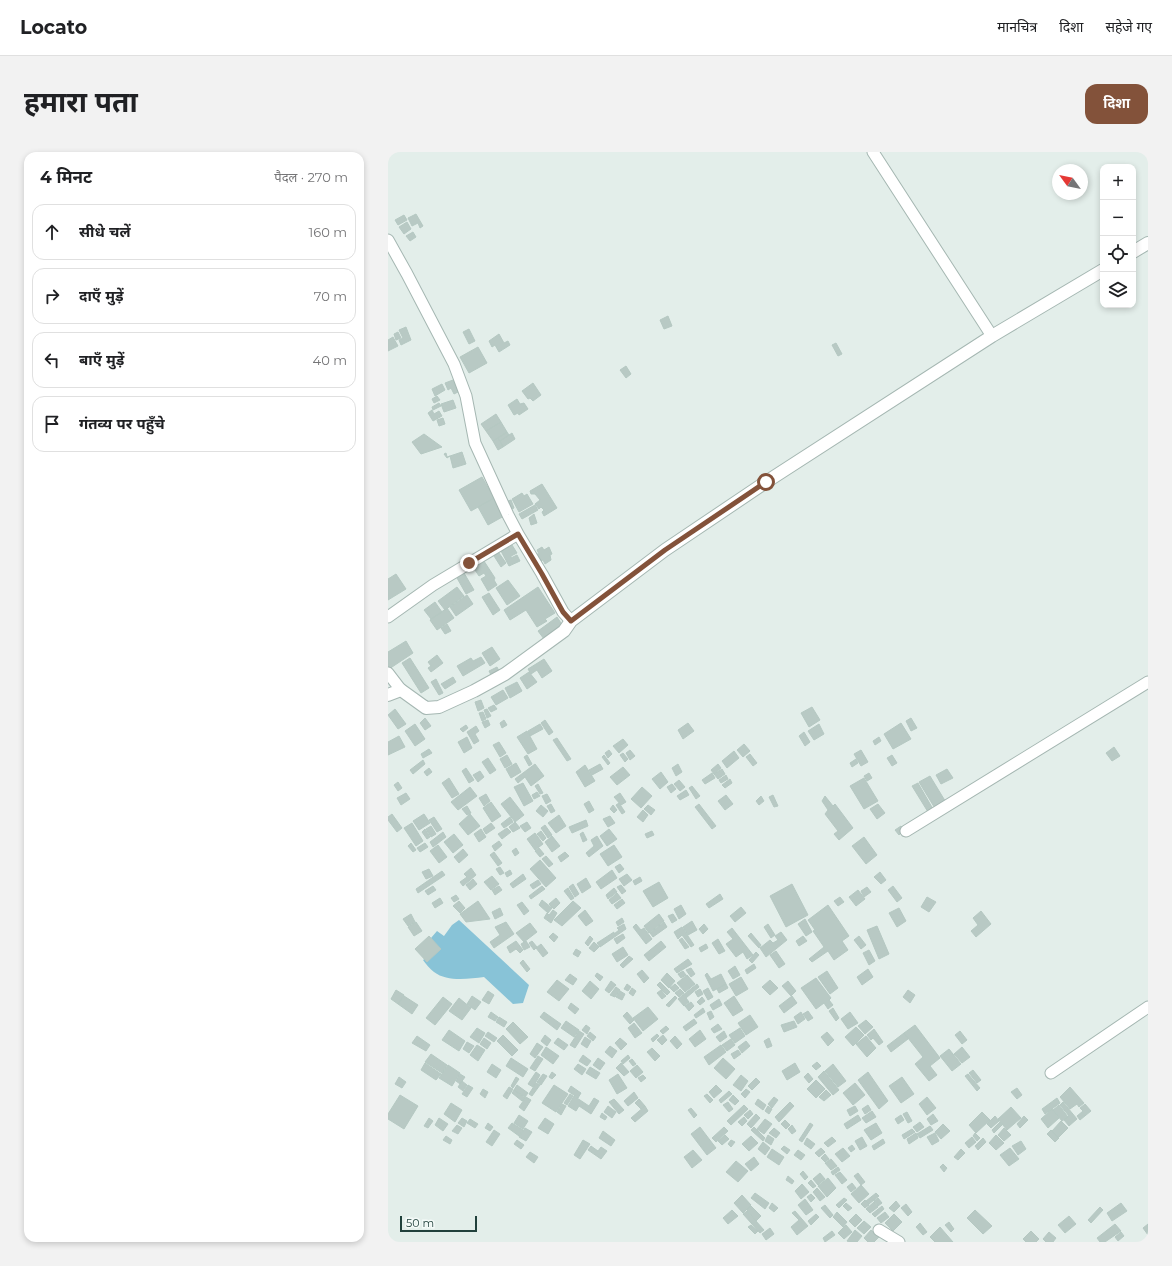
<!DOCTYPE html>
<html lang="hi">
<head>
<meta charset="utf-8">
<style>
  body { margin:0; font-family:Montserrat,"Noto Sans Devanagari",sans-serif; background:#f2f2f2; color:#202124 }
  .controls { position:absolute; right:12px; top:12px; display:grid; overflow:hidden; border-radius:8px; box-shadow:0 2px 6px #0003 }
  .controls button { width:36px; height:36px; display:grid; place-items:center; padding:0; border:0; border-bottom:1px solid #e0e0e0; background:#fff; color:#202124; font:20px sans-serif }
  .compass { position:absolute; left:664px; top:12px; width:36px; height:36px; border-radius:50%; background:#fff; box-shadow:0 2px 6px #0003; rotate:303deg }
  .scale { position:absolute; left:12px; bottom:10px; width:77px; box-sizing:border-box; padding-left:4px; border:2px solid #21413c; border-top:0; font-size:11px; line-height:14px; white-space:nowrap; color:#21413c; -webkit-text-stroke:3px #f4faf8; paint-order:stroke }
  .stop { position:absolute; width:12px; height:12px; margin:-9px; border:3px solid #83523a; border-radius:50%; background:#fff }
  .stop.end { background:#83523a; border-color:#fff; box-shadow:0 1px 4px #0008 }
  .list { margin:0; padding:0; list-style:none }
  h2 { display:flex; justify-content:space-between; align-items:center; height:52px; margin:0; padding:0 16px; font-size:17px }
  h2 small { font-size:13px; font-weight:400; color:#757577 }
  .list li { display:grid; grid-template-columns:26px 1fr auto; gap:12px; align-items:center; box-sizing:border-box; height:56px; margin:0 8px 8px; padding:0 8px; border:1px solid #e0e0e0; border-radius:12px }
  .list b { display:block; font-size:15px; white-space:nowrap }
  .list em { font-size:13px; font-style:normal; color:#757577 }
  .icon { flex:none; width:22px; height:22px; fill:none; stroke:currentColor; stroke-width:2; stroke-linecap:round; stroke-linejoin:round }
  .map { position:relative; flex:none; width:760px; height:1090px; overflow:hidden; border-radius:12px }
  header { display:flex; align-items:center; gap:24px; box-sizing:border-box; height:56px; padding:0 20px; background:#fff; border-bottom:1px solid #e0e0e0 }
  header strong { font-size:19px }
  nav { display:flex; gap:22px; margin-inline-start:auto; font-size:14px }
  .intro { display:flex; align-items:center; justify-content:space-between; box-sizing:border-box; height:96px; padding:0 24px }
  h1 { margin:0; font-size:28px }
  .button { padding:10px 18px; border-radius:12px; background:#83523a; color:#fff; font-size:14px; font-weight:700 }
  main { display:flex; gap:24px; padding:0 24px }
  aside { flex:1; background:#fff; border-radius:12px; box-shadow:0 2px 6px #0003 }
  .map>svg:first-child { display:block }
  .water { fill:#88c3d7 }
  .building { fill:#b8c9c4; stroke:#b5c8c2 }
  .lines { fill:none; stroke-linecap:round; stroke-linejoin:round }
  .minor-casing { stroke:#a5b7b2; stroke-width:13 }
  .tertiary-casing { stroke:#a5b7b2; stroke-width:14 }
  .minor { stroke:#fff; stroke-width:11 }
  .tertiary { stroke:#fff; stroke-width:12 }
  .route { stroke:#83523a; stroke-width:5 }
</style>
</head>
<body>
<header>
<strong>Locato</strong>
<nav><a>मानचित्र</a><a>दिशा</a><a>सहेजे गए</a></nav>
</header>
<div class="intro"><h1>हमारा पता</h1><a class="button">दिशा</a></div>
<main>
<aside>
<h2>4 मिनट<small>पैदल · 270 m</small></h2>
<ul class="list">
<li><svg class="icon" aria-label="ahead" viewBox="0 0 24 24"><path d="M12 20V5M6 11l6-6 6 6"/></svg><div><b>सीधे चलें</b></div><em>160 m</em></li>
<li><svg class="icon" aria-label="right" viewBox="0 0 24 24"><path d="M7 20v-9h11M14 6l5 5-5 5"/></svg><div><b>दाएँ मुड़ें</b></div><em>70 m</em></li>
<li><svg class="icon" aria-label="left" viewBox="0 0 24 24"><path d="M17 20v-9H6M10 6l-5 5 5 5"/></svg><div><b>बाएँ मुड़ें</b></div><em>40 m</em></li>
<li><svg class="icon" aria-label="arrive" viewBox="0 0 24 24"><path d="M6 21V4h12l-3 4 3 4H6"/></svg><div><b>गंतव्य पर पहुँचे</b></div></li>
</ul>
</aside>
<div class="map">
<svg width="760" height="1090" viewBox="0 0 760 1090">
  <rect width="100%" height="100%" fill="#e3eeea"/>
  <!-- water -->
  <path class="water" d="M71,768L141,833L135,851L125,852L96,825C80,827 59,830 46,820C42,817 38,812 35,808L50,797L43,786L49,779L56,784L64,773Z"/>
  <!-- building -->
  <path class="building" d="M28,62L35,74L32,76L30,71L24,74L20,66Z
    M16,63L19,68L10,73L7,68Z
    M19,70L23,77L16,82L11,75Z
    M25,80L28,85L22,89L18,84Z
    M280,164L284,174L276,177L272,168Z
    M18,175L23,188L13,193L11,188L15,186L11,178Z
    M81,177L87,189L81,192L75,180Z
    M10,180L13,186L8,188L6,182Z
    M111,182L116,191L120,189L122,193L111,200L107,193L104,195L101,189Z
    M5,185L10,194L0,199V188Z
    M448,191L454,202L450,204L444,193Z
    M90,195L99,211L81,221L72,205Z
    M238,214L243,222L238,226L232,218Z
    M65,228L70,240L66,242L63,236L60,238L57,231Z
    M145,231L153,243L145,249L142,246L140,247L134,239Z
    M54,232L57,238L47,244L44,237Z
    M49,244L52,248L46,251L44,247Z
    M129,247L132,252L136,251L140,257L131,263L130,261L126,263L120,253Z
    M65,248L68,256L56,260L53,252Z
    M51,251L53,254L45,258L44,255Z
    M44,258L46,262L51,259L54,264L45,269L40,261Z
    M108,262L113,270L98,279L93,272Z
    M55,266L57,272L51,274L49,268Z
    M113,270L119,280L105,289L98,279Z
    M119,280L121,283L112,289L110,286Z
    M124,281L127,287L115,295L112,289Z
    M36,282L54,295L33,302L24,290Z
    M110,286L115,295L110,298L105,289Z
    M74,300L78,312L65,316L62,304L59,306L56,302L58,301L59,305Z
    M94,325L106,346L83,359L71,338Z
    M154,332L169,356L156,364L154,360L156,358L153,355L151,357L147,352L152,348L147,342H143L142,339Z
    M134,341L136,344L139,342L145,352L131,360L124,347Z
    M106,346L116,364L100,373L90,355Z
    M123,348L126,356L124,357L120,349Z
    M147,353L150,358L134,367L131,362Z
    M146,362L149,371L143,373L141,366Z
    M124,393L129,401L123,404V406L129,403L132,409L121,414L113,399Z
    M154,395L156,398L161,395L164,402L162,403L163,408L157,412L155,408L152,409L149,402H151L149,398Z
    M111,401L118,411L113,415L106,404Z
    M94,406L107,426L106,428L109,433L100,439L93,427L98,424L96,421L91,424L83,412Z
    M76,421L86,438L78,442L69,426Z
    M8,422L18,437L0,448V427Z
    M120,428L132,444L119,453L108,436Z
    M69,435L76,444L57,458L50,449Z
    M150,435L167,461L157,467L159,469L149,475L138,458L122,468L116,458Z
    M101,441L112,458L105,463L94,445Z
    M79,443L85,452L68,464L62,455Z
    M47,450L54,460L43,467L36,458Z
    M59,456L66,466L49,478L42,468Z
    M169,465L175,474L156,487L150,479Z
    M59,472L63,479L57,482L53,476Z
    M18,489L25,501L1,517L0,515V500Z
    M104,495L112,507L102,514L94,501Z
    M49,503L55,511L43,520L40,516L43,514L40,510Z
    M93,505L97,511L75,524L69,514L83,506L85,509Z
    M22,506L41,536L33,541L14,511Z
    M156,507L164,519L154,526L149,518L143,522L140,517Z
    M109,515L112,521L104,525L101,519Z
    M141,520L149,530L139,537L132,526Z
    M65,525L68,530L57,537L53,532Z
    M48,527L55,541L51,543L43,530Z
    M129,530L134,539L122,546L117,536Z
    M115,538L120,546L108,553L103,545Z
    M93,548L96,556L90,559L87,550Z
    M106,553L109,557L103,560L100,556Z
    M424,555L432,568L421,575L413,561Z
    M7,557L18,572L10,577L0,563Z
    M99,557L103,564L99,566L96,558Z
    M95,560L98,567L94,569L91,561Z
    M37,566L43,574L37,578L32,571Z
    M523,566L529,576L523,579L518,569Z
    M100,568L102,573L97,576L94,570Z
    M116,568L119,573L114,576L112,571Z
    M157,568L165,580L161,583L153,571Z
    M300,571L306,579L295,587L290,578Z
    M513,571L523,587L505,597L496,582Z
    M27,572L37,587L27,594L17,579Z
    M152,572L155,577L142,584L140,579Z
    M431,572L436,582L426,588L420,579Z
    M78,573L80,576L75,580L72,577Z
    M88,574L91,579L87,582L91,589L86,592L79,580Z
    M139,579L149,597L140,602L129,585Z
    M416,580L422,590L417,594L411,584Z
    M11,584L17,595L0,603V590Z
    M79,585L84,596L76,601L70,590Z
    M491,585L493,589L487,593L485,589Z
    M169,586L183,607L179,609L165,588Z
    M235,587L240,593L231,601L225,594Z
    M111,590L118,601L112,605L105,593Z
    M356,592L362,599L355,605L349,598Z
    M726,595L732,604L724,609L718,601Z
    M41,597L44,601L35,606L33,602Z
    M221,598L224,602L220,606L217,601Z
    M242,598L247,604L242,608L238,601Z
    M473,598L480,610L473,614L466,602Z
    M346,599L351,606L339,616L334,609Z
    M235,601L240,607L237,610L232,603Z
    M362,602L369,611L365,614L358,605Z
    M119,603L124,612L117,616L112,607Z
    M139,603L144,612L141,614L136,605Z
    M216,603L222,611L220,613L214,605Z
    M504,603L509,611L504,614L499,606Z
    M100,606L108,618L102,622L94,610Z
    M468,607L470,611L464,615L462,611Z
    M35,608L37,612L25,622L22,618Z
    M128,611L133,620L123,626L118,617Z
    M147,612L156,624L143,634L137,625L130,631L127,627Z
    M212,612L215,617L204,623L201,618Z
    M290,612L294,620L288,624L284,616Z
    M330,612L333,616L326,622L323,618Z
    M197,613L207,629L197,635L188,620Z
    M235,615L242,623L229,633L222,625Z
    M41,616L44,620L39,624L36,620Z
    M78,616L86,628L81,631L74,619Z
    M334,617L337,622L330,627L326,622Z
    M559,617L565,626L553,632L548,623Z
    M92,619L96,625L90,630L85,623Z
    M273,620L280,630L272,637L264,627Z
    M324,621L327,626L317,632L314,628Z
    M481,621L484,626L479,629L476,624Z
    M338,623L340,627L333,631L331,628Z
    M542,624L559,652L548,658L531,630Z
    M61,626L71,642L64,646L54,631Z
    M476,626L490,649L476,657L462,634Z
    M342,627L344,631L337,636L334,633Z
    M291,628L297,635L292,639L286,632Z
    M10,630L14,636L10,639L6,633Z
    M135,631L145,649L136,654L126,635Z
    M530,631L545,657L540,660L524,634Z
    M150,632L155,641L152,642L147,634Z
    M284,632L288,637L283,641L279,635Z
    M304,634L312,644L308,647L301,636Z
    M82,635L89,644L70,658L63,650Z
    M254,635L264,644L253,656L243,647Z
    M298,638L301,643L292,648L289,644Z
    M149,640L152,644L146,647L144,643Z
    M18,641L22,647L13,653L9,646Z
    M232,641L238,650L233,653L226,645Z
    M98,642L102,649L96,654L91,646Z
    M159,642L163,649L158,652L154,644Z
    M338,643L345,652L337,658L330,649Z
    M385,643L390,654L386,655L381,645Z
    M373,644L376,649L371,653L368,649Z
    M437,644L445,654L447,652L465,676L451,688L446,682L450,679L437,662L440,658L434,649Z
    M122,645L136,663L127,670L113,652Z
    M201,649L206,658L201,661L196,652Z
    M103,650L113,664L104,670L95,656Z
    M231,651L237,660L234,662L228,653Z
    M163,652L167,659L163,661L159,654Z
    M311,652L328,674L324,677L307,655Z
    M490,652L497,661L489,667L482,657Z
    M153,653L160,659L155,665L148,659Z
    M225,653L229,658L226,661L222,657Z
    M260,653L267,658L263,663L256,657Z
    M79,654L83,661L79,663L74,657Z
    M255,658L260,663L255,670L249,665Z
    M4,662L14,676L9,680L0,668V665Z
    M36,662L42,671L31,678L25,669Z
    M82,662L92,674L80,683L71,672Z
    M171,663L178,674L168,681L160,671Z
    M222,664L227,671L220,675L215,667Z
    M46,665L54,677L49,680L41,668Z
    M122,665L125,670L116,676L113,672Z
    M198,668L200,674L184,681L181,675Z
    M127,670L132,676L125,680L121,675Z
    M139,670L143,676L137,680L132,674Z
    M24,671L35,689L28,694L16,676Z
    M103,671L107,676L98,682L95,677Z
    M157,673L164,683L160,686L153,676Z
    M43,674L48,682L43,685L38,677Z
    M513,674L516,678L511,683L507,678Z
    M119,676L123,680L114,687L110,682Z
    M37,677L42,685L39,687L34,680Z
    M93,677L98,685L91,690L86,682Z
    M221,677L229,687L219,694L212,684Z
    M153,679L158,686L155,689L149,682Z
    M264,679L266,683L259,686L257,682Z
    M55,680L58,685L45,695L42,690Z
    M195,680L199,688L195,690L192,682Z
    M147,681L155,692L147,698L139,687Z
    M66,682L75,693L65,701L56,690Z
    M164,684L172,694L164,700L157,690Z
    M209,684L215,694L201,705L198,701L206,694L203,688Z
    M476,685L489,703L478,712L464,694Z
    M111,689L114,693L107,699L104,694Z
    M23,691L28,698L25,700L20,694Z
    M37,691L40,695L32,700L29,696Z
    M50,693L59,705L51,711L42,699Z
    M226,693L234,705L220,714L212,702Z
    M128,696L131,701L127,704L124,699Z
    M151,696L156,702L152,705L147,699Z
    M75,697L80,703L71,711L66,705Z
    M106,700L114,711L110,714L102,703Z
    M177,700L181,704L173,710L170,705Z
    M158,704L165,712L161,715L154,707Z
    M152,708L168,726L158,735L142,717Z
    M232,712L236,717L231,721L227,715Z
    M112,715L116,721L112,723L108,717Z
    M83,716L88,723L75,734L72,730L79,725L76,722Z
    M41,717L45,724L38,727L34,720Z
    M122,718L124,722L119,725L117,721Z
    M224,718L229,726L213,737L208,730Z
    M54,719L57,723L30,741L28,737Z
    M492,720L498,728L493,732L486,725Z
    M135,722L138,727L125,736L122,732Z
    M239,722L244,728L236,734L231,727Z
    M104,724L111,732L103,738L96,730Z
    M252,725L254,729L247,733L245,729Z
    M198,726L203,735L194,741L189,732Z
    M85,727L89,732L82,738L78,733Z
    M150,728L153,732L145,737L142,733Z
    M271,730L280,746L265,755L255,739Z
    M185,732L191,742L187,745L181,735Z
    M404,732L420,763L398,775L382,744Z
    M233,733L238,739L234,742L229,735Z
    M45,734L48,738L40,743L37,739Z
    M111,734L114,738L107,743L104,738Z
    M154,734L157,737L143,747L141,744Z
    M505,734L514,746L509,750L500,738Z
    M479,735L483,740L476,745L473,739Z
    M180,736L186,746L183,748L176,739Z
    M226,736L229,740L220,747L218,743Z
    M470,738L477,747L468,754L461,745Z
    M229,741L233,746L224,752L221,748Z
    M332,742L335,747L321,756L318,752Z
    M68,743L71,747L66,750L63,746Z
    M452,745L456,750L450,754L446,749Z
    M539,745L548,750L541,760L533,755Z
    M52,746L55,751L47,756L44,751Z
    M168,746L172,751L166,757L161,752Z
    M234,747L237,751L229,757L226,753Z
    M154,748L164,756L160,761L151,753Z
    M71,749L77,756L72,761L65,754Z
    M90,749L102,767L78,770L72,762Z
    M185,749L193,756L174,774L166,768Z
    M134,750L141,759L136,763L129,753Z
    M293,753L298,762L291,767L286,757Z
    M440,753L461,784L454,789L460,798L446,808L440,799L424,810L421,807L436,795L425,779L427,778L420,768Z
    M353,755L358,761L347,770L342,764Z
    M112,756L115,763L107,767L104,760Z
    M511,756L518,769L509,775L501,761Z
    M165,758L169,761L163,771L156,766L159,761L161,763Z
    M197,758L205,769L198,774L190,764Z
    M593,759L603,772L588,785L583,779L590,773L585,766Z
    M23,762L27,770L20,774L15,767Z
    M271,762L276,769L261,781L256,774Z
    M285,762L289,768L284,771L280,764Z
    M234,766L236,770L230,774L228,770Z
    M417,767L424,780L418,784L410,772Z
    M304,769L309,778L300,783L295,775Z
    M28,770L34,779L26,784L20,775Z
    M118,770L126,782L106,796L102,790L112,783L107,775Z
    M276,770L279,775L265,785L262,781Z
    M142,771L149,780L136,790L128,781Z
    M236,772L238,777L212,795L209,791L226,780V782L231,778L229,776Z
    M248,772L253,778L256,776L264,787L258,792L245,775Z
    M316,772L320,777L315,782L311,777Z
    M380,772L387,783L383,786L376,775Z
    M489,774L501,802L491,807L479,778Z
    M294,775L306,793L303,795L294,783L290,787L286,780Z
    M344,776L365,803L359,807L355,800L348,805L338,792L345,787L339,780Z
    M393,780L399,788L378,805L372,796L382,788L385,791L390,788L387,784Z
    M165,781L170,785L166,790L161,785Z
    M363,781L373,793L371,796L360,784Z
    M235,782L237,786L229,792L226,787Z
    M41,784L53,797L39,810L27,797Z
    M202,784L205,787L200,794L197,791Z
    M415,784L419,789L411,794L408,789Z
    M471,784L478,793L473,797L466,788Z
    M294,786L301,795L297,797L291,788Z
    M330,787L337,799L331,802L324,791Z
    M128,789L135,798L132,801L128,797L122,801L119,795Z
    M138,789L142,795L136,798L133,792Z
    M144,789L149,795L146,798L141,791Z
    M273,789L278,795L261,809L256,803Z
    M206,790L211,795L206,800L201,796Z
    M153,792L160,801L155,805L148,796Z
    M318,792L320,796L313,800L311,796Z
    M235,795L240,803L229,810L224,802Z
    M188,797L193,800L190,805L185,802Z
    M481,798L487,809L481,813L475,801Z
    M388,799L397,812L391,816L382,803Z
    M368,800L371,803L364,811L361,808Z
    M241,804L245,807L235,816L232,813Z
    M300,807L304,812L289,821L286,817Z
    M135,808L142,817L139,820L132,811Z
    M366,812L368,816L359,822L357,818Z
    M347,814L352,823L345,827L340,819Z
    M303,816L307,822L303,825L298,818Z
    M480,817L485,825L474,833L469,825Z
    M254,818L261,826L256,831L249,822Z
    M295,819L298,823L293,826L290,822Z
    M439,819L450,836L442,842L430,825Z
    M209,821L215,825L212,829L207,824Z
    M279,821L287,829L281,836L273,828Z
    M319,821L323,827L333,822L338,832L325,839L317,823Z
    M182,822L189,827L185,833L177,828Z
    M299,823L307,832L297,840L289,831Z
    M353,825L360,837L348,844L341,832Z
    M428,826L443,846L441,848L445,853L440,857L436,851L428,857L413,836Z
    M169,828L181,837L171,849L159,840Z
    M382,828L390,836L382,843L374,835Z
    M202,829L211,837L203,847L194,839Z
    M223,829L228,833L221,841L217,838Z
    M400,829L408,839L403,844L394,834Z
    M272,830L282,840L279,843L269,833Z
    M239,832L243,835L240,839L236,837Z
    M287,832L291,836L286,840L282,836Z
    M309,832L311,835L298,846L301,850L296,854L290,847Z
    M338,832L340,836L331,841L329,837Z
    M228,835L232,838L227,845L222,843Z
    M244,836L248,839L245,844L241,841Z
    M320,836L325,845L320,848L315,839Z
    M292,837L296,841L291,845L287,841Z
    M312,837L315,842L310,845L307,840Z
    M8,838L16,843L10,852L3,847Z
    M273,838L278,844L274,847L269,841Z
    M520,838L527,843L522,851L515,845Z
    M100,839L106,843L101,852L94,848Z
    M232,839L237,842L234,848L228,845Z
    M16,844L30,853L24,862L10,852Z
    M84,844L93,850L87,858L79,852Z
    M287,844L289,846L281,855L278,853Z
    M346,844L355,858L345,864L336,851Z
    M404,844L409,851L396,861L391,854Z
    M55,845L64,852L47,873L38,866Z
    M314,845L317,849L312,853L309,850Z
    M71,846L83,856L74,868L61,859Z
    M331,847L334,853L325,858L322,853Z
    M303,850L306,854L301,859L297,854Z
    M183,851L191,857L187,862L180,856Z
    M260,855L270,867L255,879L245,866Z
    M315,856L317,860L308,866L306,863Z
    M445,856L451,866L448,869L441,859Z
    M323,859L326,865L322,868L319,861Z
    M420,859L425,866L420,869L415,862Z
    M103,860L110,865L107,869L100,865Z
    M156,860L173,872L169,878L152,865Z
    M239,860L246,868L242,872L235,864Z
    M413,860L417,867L410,872L406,865Z
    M462,860L470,871L460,877L453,867Z
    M362,863L370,875L358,883L350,871Z
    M111,865L119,870L116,875L108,870Z
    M306,867L309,871L298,879L295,875Z
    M478,868L485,875L477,882L470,874Z
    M178,869L191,878L186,885L173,876Z
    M406,869L409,875L396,880L393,873Z
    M125,870L140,885L132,892L118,877Z
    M246,871L254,881L247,886L240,876Z
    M330,872L334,877L326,881L323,877Z
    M198,873L202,876L199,882L194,878Z
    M527,873L552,906L542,914L549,923L541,929L527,912L535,905L516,881Z
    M278,874L281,877L275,882L272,879Z
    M468,875L476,883L465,894L457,885Z
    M89,876L97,881L91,891L82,885Z
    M352,876L357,884L347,891L341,883Z
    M486,877L495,890L491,893L485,886L483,888L479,883Z
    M61,878L77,889L71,899L54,888Z
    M312,878L318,887L307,895L301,887Z
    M191,879L196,882L187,896L182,893Z
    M336,879L339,885L332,890L328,885Z
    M572,879L579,888L574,892L567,883Z
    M100,880L109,886L106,890L97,884Z
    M202,880L208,885L205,889L199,884Z
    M439,880L446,888L440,894L433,885Z
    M516,881L520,887L503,900L499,894Z
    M269,882L271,884L265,890L263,887Z
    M115,883L130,898L124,904L109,889Z
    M157,883L163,888L159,894L153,889Z
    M275,883L279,888L274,893L269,888Z
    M29,884L42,893L38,899L24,891Z
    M287,884L294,892L289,897L282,889Z
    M478,884L488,896L479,905L468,892Z
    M197,885L203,889L199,896L193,892Z
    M96,886L103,891L99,897L92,892Z
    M170,886L180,893L176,898L166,891Z
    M232,886L239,892L233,898L227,891Z
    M381,886L384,894L379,896L376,889Z
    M343,887L347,893L339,899L334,893Z
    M358,889L362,894L354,901L350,895Z
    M79,890L86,894L81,901L75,897Z
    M149,891L155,895L147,906L142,902Z
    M89,893L97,898L90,909L82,903Z
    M333,893L338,900L321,913L316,905Z
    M222,894L229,899L224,906L217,900Z
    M158,895L171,904L165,912L153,903Z
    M574,895L582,905L574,911L566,902Z
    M264,896L272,904L267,909L259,900Z
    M561,897L573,912L564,919L552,904Z
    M350,898L353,902L346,907L343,902Z
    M43,902L59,913L54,921L37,910Z
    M195,903L203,909L199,914L191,909Z
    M240,903L242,906L235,912L233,909Z
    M150,904L155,907L147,919L142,916Z
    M123,906L140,917L135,925L118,914Z
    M210,906L217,911L212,918L205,913Z
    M335,906L347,917L338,927L326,916Z
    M244,907L248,912L245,914L241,909Z
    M429,910L433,914L428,918L424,914Z
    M37,911L53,922L48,928L33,918Z
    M233,911L241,920L236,924L228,916Z
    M407,911L412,920L399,928L394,919Z
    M104,912L113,918L108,926L99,920Z
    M190,912L198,917L194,923L186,917Z
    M445,912L458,929L450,935L437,919Z
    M60,913L72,921L64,934L51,926Z
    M249,913L255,920L248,926L242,919Z
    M202,915L212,921L208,927L198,921Z
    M585,918L593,928L589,931L581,921Z
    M436,919L451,938L445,943L430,925Z
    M148,920L152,923L145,935L140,932Z
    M164,920L168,923L164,927L161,925Z
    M480,920L500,949L491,957L470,928Z
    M420,921L425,927L421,931L416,925Z
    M72,922L77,925L72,932L68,929Z
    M155,922L159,924L153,933L149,930Z
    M230,922L239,936L229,942L221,928Z
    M580,922L592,936L589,939L577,924Z
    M255,923L258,926L253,930L250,926Z
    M353,923L360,929L353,939L345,933Z
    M11,925L18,930L14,936L7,932Z
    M128,925L131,927L125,936L123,934Z
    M514,925L526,942L513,951L501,934Z
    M368,926L372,930L364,938L360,934Z
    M428,928L437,937L428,946L419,937Z
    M74,929L79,933L75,939L70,935Z
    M148,931L152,933L144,944L141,942Z
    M467,931L477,943L465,953L455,941Z
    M80,933L85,936L79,945L74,942Z
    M129,933L140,941L137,945L126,938Z
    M166,933L180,942L168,960L154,951Z
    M328,933L334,939L326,946L321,940Z
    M183,934L193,941L190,946L180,939Z
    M121,935L125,937L119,947L115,944Z
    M682,935L696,951L691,955L689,952L682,957L672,945Z
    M629,936L634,943L629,947L623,940Z
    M95,937L100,940L97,946L92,942Z
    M358,937L362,940L357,946L353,942Z
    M126,938L137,946L134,949L124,941Z
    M438,938L443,943L436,949L431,945Z
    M341,939L344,942L333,951L331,948Z
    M246,940L250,946L240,954L236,949Z
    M182,942L185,944L179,953L176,951Z
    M319,942L325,948L322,951L316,944Z
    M12,943L30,954L16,977L0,967V962Z
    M345,943L351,949L347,953L341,948Z
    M186,944L201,954L206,946L211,949L203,962L191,954L188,959L180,954Z
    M138,945L143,948L136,959L131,955Z
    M386,945L390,948L384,956L380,952Z
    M539,945L548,956L539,963L531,952Z
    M669,946L672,951L657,962L654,957Z
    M226,947L236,958L231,962L221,950Z
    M251,947L257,954L253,957L247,951Z
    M370,947L378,953L375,958L367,952Z
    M340,950L345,957L341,960L335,953Z
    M402,950L406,954L391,970L387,965Z
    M675,950L689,967L681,974L676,968L681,964L672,953Z
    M63,951L74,958L67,970L56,962Z
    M174,952L178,954L173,963L169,960Z
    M697,952L703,959L692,968L689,964L695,959L692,956Z
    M356,953L360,957L343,973L339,969Z
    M480,953L483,958L477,962L474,957Z
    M671,953L680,965L674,969L665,958Z
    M220,954L228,960L224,966L216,960Z
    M257,954L260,959L247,970L243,966Z
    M380,954L384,957L381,962L377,959Z
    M467,954L470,959L462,964L459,958Z
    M623,955L633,966L619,978L610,967Z
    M303,956L309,963L306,966L300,958Z
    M664,957L671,966L660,976L653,967Z
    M362,958L365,962L360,967L356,963Z
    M484,959L488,965L478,971L474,966Z
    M519,960L524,969L520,971L515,962Z
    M594,960L602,968L588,981L581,973Z
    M214,961L219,965L217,968L212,965Z
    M368,962L372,966L363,976L359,972Z
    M545,962L550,969L543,973L539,967Z
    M131,963L140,969L135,977L126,971Z
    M470,963L473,968L459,977L456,972Z
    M513,963L516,968L510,972L507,967Z
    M607,964L611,969L603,976L599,972Z
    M636,964L640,968L632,976L629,972Z
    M356,965L359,969L354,974L350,970Z
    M41,966L45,969L40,976L36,974Z
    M51,966L60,972L55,979L47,973Z
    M74,966L79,969L76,975L70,971Z
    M157,966L166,972L160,982L150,976Z
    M82,967L90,972L87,976L79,971Z
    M377,967L384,972L376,982L369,977Z
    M397,968L402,973L398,977L393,972Z
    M673,969L680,976L670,986L664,979Z
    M532,970L536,975L529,980L525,975Z
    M612,970L614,973L606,981L604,978Z
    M100,971L105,975L102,979L97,976Z
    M124,971L135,978L131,984L120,976Z
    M422,971L425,973L414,990L411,988Z
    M488,971L494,981L483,988L476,978Z
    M555,972L562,979L553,987L547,980Z
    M69,973L74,976L70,982L64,979Z
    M404,973L408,979L404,982L400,977Z
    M542,974L545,978L532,986L529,982Z
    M312,975L328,996L319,1003L303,982Z
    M336,975L340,979L328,990L324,986Z
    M366,975L377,986L375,989L363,978Z
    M137,976L144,980L138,989L131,985Z
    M386,976L392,981L388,986L381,981Z
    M616,976L623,983L616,989L610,983Z
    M524,977L527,980L516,987L514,983Z
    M106,978L112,982L104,994L98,990Z
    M663,978L671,986L667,990L659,982Z
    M215,979L227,988L223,994L211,986Z
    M528,981L530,986L521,992L519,987Z
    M547,981L551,989L544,993L539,985Z
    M587,981L592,986L589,989L585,984Z
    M337,983L341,987L334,993L330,989Z
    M380,983L386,987L383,993L377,989Z
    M608,983L616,991L608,998L601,991Z
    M58,984L64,988L62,992L55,988Z
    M363,984L370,991L361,999L354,992Z
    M444,985L448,989L440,995L436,991Z
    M474,985L479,994L472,998L467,989Z
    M584,985L588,990L581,996L577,991Z
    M419,986L427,992L423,997L416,992Z
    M595,986L598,990L590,998L587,994Z
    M495,987L497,991L486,998L484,994Z
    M129,988L136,993L133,997L126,992Z
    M195,988L202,992L192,1007L186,1003Z
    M343,988L347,990L343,995L340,992Z
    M633,989L638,997L630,1003L624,994Z
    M375,990L382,996L377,1003L370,997Z
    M464,993L467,997L463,1000L460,996Z
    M203,994L210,999L213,995L219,999L213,1007L200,998Z
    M396,994L402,998L399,1002L393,997Z
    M433,996L437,1000L431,1005L427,1001Z
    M455,996L462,1004L454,1010L447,1002Z
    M622,996L631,1007L621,1014L612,1003Z
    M384,997L396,1005L391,1013L379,1005Z
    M573,997L577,1001L570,1008L566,1005Z
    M305,998L314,1008L304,1016L296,1005Z
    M410,998L417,1003L413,1008L406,1003Z
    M142,1000L150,1005L146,1011L138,1005Z
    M437,1002L441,1007L437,1010L433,1006Z
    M366,1005L371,1012L363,1019L357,1012Z
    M443,1007L449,1014L443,1018L437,1011Z
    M348,1009L360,1019L350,1030L338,1020Z
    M555,1012L559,1016L556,1020L552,1015Z
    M450,1015L452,1018L445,1023L443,1020Z
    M415,1019L420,1025L417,1028L412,1022Z
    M452,1020L459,1028L454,1032L447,1023Z
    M432,1021L437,1027L430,1033L425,1027Z
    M470,1021L477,1030L473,1033L466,1024Z
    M400,1024L406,1029L404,1032L398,1028Z
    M440,1026L448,1036L439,1045L430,1034Z
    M423,1028L428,1034L425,1036L420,1031Z
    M464,1031L468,1036L463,1040L459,1035Z
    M414,1032L421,1040L413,1047L407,1039Z
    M473,1033L481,1042L471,1051L463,1042Z
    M429,1036L437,1045L432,1049L425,1040Z
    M367,1041L381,1051L377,1057L363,1046Z
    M488,1041L491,1044L481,1052L478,1049Z
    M423,1042L427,1046L423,1050L419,1045Z
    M354,1043L363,1053L355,1061L346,1051Z
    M456,1046L459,1048L451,1056L448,1053Z
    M490,1046L494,1051L490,1054L486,1049Z
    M417,1047L425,1058L418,1063L410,1053Z
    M477,1048L481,1053L477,1056L473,1052Z
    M508,1049L512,1054L506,1060L501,1056Z
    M486,1050L490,1055L482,1061L478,1057Z
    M384,1051L390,1056L386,1060L381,1056Z
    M458,1051L464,1056L460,1059L455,1054Z
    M733,1051L739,1059L724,1069L719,1061Z
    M518,1052L524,1060L520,1064L513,1056Z
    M437,1053L445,1063L442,1066L433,1056Z
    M363,1054L373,1064L368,1069L359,1058Z
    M494,1054L496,1057L487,1065L484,1062Z
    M712,1055L715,1058L703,1071L700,1068Z
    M344,1058L350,1064L340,1072L335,1066Z
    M587,1058L604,1074L595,1082L579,1066Z
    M359,1059L376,1078L372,1081L355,1062Z
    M407,1059L420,1074L409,1083L403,1075L411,1068L404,1061Z
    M449,1060L459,1070L455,1075L445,1065Z
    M497,1060L501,1065L493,1071L489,1066Z
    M428,1062L431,1065L423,1073L420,1069Z
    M468,1062L474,1068L467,1075L461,1069Z
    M506,1062L514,1070L505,1079L497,1071Z
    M681,1064L688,1072L677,1081L670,1073Z
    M476,1069L483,1075L476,1082L469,1076Z
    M561,1070L566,1077L563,1080L557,1073Z
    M532,1071L539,1080L535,1083L528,1075Z
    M727,1072L733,1079L717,1090H712L709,1086Z
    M760,1072V1083L755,1076Z
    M363,1073L370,1079L367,1082L360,1075Z
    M458,1073L464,1080L456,1087L450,1081Z
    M552,1075L565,1090H547L542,1085Z
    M382,1076L386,1082L378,1088L374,1082Z
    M467,1078L474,1084L469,1090H461L459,1089Z
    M483,1078L491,1085L486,1090H480L476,1086Z
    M444,1079L447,1083L437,1090L435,1086Z
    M643,1079L651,1087L648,1090H638L635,1087Z
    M661,1080L668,1086L665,1090H658L655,1087Z
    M733,1080L736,1084L730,1089L727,1085Z"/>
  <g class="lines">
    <defs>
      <path id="minor" d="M485,0L604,184
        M0,88L19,122L66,212L78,244L87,291L120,363L130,382L154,422L175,460L183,469
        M0,465L45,433L130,382
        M0,521L13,538
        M518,679L760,530
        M663,921L760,855
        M491,1078L511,1090"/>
      <path id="tertiary" d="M745,100L760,91
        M0,543L13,538L38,556L51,555L86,539L117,522L176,479L183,469L277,398L378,330L604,184L715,118"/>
    </defs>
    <!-- minor casing -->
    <use href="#minor" class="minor-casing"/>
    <!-- tertiary casing -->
    <use href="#tertiary" class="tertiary-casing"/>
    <!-- minor -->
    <use href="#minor" class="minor"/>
    <!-- tertiary -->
    <use href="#tertiary" class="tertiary"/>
  </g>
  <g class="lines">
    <!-- route -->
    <path class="route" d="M81,411L130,382L154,422L175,460L183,469L277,398L378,330"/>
  </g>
</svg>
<div class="controls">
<button>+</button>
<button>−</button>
<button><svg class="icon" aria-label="locate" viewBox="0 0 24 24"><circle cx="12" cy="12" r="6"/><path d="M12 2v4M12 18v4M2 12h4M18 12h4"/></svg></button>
<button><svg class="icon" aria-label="layers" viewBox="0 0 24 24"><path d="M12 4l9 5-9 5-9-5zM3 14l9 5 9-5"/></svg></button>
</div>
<svg class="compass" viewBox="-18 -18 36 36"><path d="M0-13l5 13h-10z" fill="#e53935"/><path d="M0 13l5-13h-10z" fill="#757577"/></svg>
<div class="scale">50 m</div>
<div class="stop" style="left:378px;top:330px"></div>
<div class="stop end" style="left:81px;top:411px"></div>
</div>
</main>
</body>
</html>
